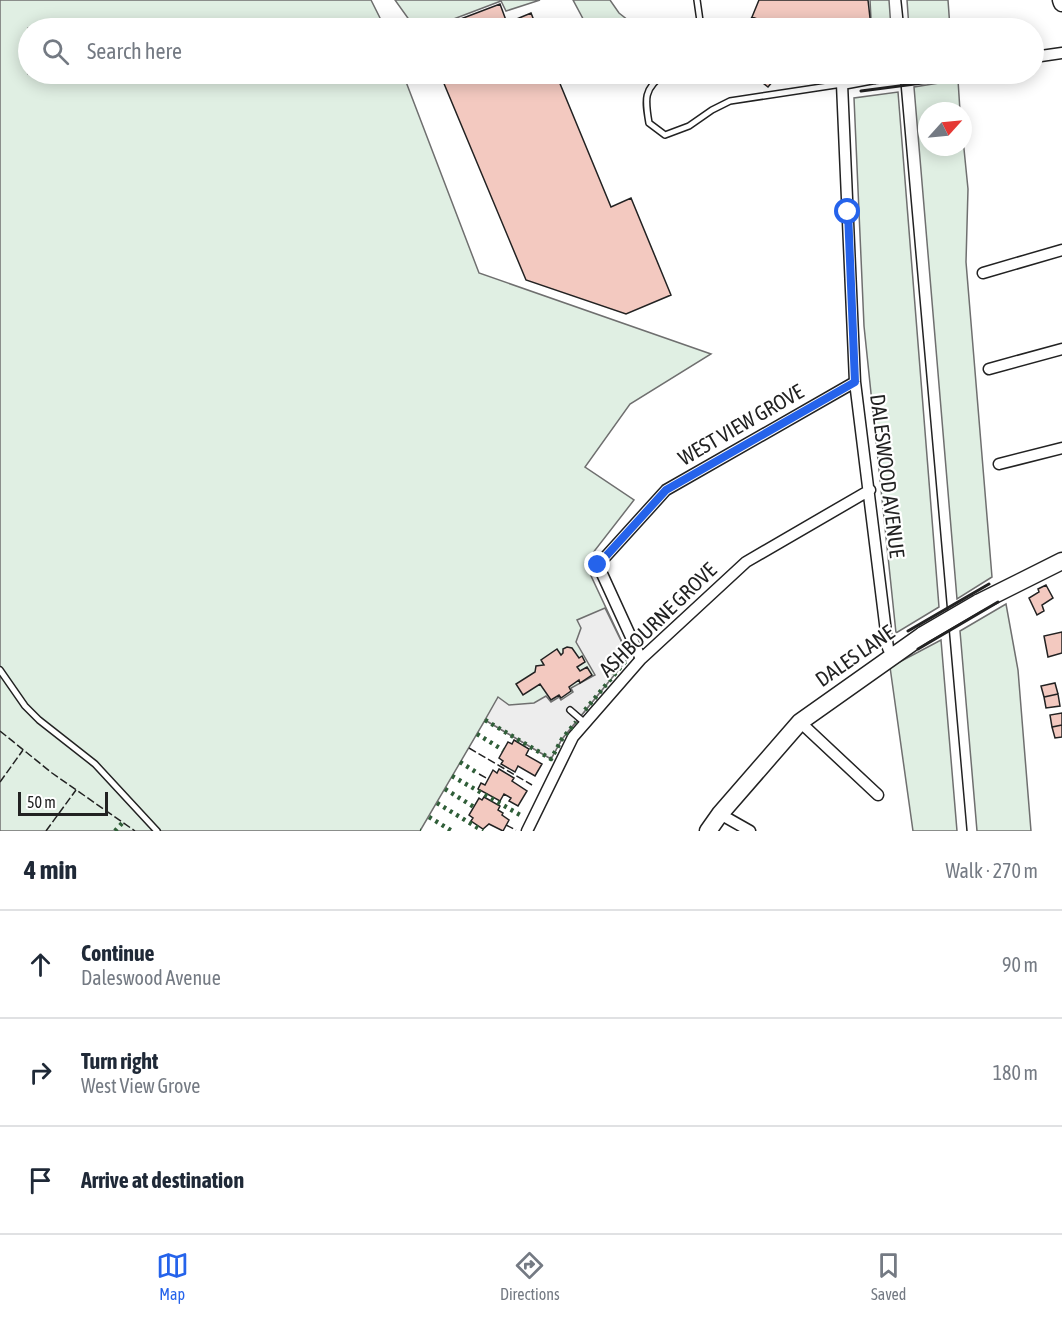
<!DOCTYPE html>
<html lang="en">
<head>
<meta charset="utf-8">
<style>
  body { margin:0; font-family:"Asap Condensed",sans-serif; background:#f6f6f7; color:#1f2937 }
  .compass { position:absolute; left:918px; top:102px; width:54px; height:54px; border-radius:50%; background:#fff; box-shadow:0 3px 15px #0003; rotate:63deg }
  .scale { position:absolute; left:18px; bottom:15px; width:90px; box-sizing:border-box; padding-left:6px; border:3px solid #222; border-top:0; font-size:16px; line-height:21px; white-space:nowrap; color:#222; -webkit-text-stroke:4px #fff; paint-order:stroke }
  .stop { position:absolute; width:18px; height:18px; margin:-14px; border:4px solid #2563eb; border-radius:50%; background:#fff }
  .stop.end { background:#2563eb; border-color:#fff; box-shadow:0 2px 6px #0008 }
  .list { margin:0; padding:0; list-style:none }
  h2 { display:flex; justify-content:space-between; align-items:center; height:78px; margin:0; padding:0 24px; font-size:26px }
  h2 small { font-size:20px; font-weight:400; color:#747a83 }
  .list li { display:grid; grid-template-columns:39px 1fr auto; gap:18px; align-items:center; box-sizing:border-box; height:108px; padding:0 24px; border-top:2px solid #e0e1e3 }
  .list b { display:block; font-size:22px; white-space:nowrap }
  .list p { margin:0; font-size:20px; white-space:nowrap; color:#747a83 }
  .list em { font-size:20px; font-style:normal; color:#747a83 }
  .icon { flex:none; width:33px; height:33px; fill:none; stroke:currentColor; stroke-width:2; stroke-linecap:round; stroke-linejoin:round }
  .map { position:relative; flex:none; width:1062px; height:831px; overflow:hidden }
  .search { position:absolute; background:#fff; box-shadow:0 3px 15px #0003; left:18px; right:18px; top:18px; height:66px; display:flex; align-items:center; gap:15px; box-sizing:border-box; padding:0 21px; border-radius:33px; color:#747a83; font-size:22px }
  .sheet { height:402px; background:#fff }
  nav { display:flex; justify-content:space-around; align-items:center; box-sizing:border-box; height:84px; border-top:2px solid #e0e1e3; background:#fff; font-size:16px; color:#747a83 }
  nav a { display:grid; justify-items:center; gap:3px }
  nav .on { color:#2563eb }
  .map>svg:first-child { display:block }
  .green { fill:#e0efe3; stroke:#6f6f6f; stroke-width:1.5 }
  .parking { fill:#ededed; stroke:#6f6f6f; stroke-width:1.5 }
  .building { fill:#f3c9c0; stroke:#222; stroke-width:1.5 }
  .lines { fill:none; stroke-linecap:round; stroke-linejoin:round }
  .lane-casing { stroke:#222; stroke-width:8 }
  .street-casing { stroke:#222; stroke-width:13 }
  .primary-casing { stroke:#222; stroke-width:19 }
  .lane { stroke:#fff; stroke-width:5 }
  .street { stroke:#fff; stroke-width:10 }
  .primary { stroke:#fff; stroke-width:16 }
  .tram { stroke:#222; stroke-width:1.5 }
  .street-bridge-casing { stroke:#222; stroke-width:13; stroke-linecap:butt }
  .primary-bridge-casing { stroke:#222; stroke-width:19; stroke-linecap:butt }
  .street-bridge { stroke:#fff; stroke-width:10 }
  .primary-bridge { stroke:#fff; stroke-width:16 }
  .hedge { stroke:#2f5e38; stroke-width:4.5; stroke-dasharray:3 4.5; stroke-linecap:butt }
  .fence { stroke:#222; stroke-width:1.5; stroke-dasharray:8 3; stroke-linecap:butt }
  .wall { stroke:#222; stroke-width:3 }
  .route { stroke:#2563eb; stroke-width:8 }
  .labels { text-anchor:middle; stroke-width:4.5; stroke-linejoin:round; paint-order:stroke }
  .street-label { font-size:21px; fill:#222; stroke:#fff }
</style>
</head>
<body>
<div class="map">
<svg width="1062" height="831" viewBox="0 0 1062 831">
  <rect width="100%" height="100%" fill="#fff"/>
  <!-- green -->
  <path class="green" d="M0,0H371L385,28H28V74H403L479,273L711,354L630,404L585,467L634,500L585,563L629,657L562,739L551,759L485,720L420,831H0Z
    M395,0H540L506,11L501,1L430,28H415Z
    M573,0H610L619,13L638,28H588Z
    M870,0H889L891,28H868L871,19Z
    M907,0H948L950,28H909Z
    M958,80L960,111H927V147H963V139L968,189L966,262L992,577L957,599L914,87Z
    M898,92L939,607L896,633L864,326L854,98Z
    M1006,604L1018,670L1031,831H977L960,631Z
    M941,640L957,831H913L890,667Z"/>
  <!-- parking -->
  <path class="parking" d="M605,608L629,657L562,739L551,759L485,720L498,697L509,705L534,703L546,696L551,702L559,697L561,700L573,692L571,688L595,675L576,642L581,628L577,620Z"/>
  <!-- building -->
  <path class="building" d="M759,0H868L870,18L865,28H781L752,17Z
    M500,4L507,23L531,13L537,28H437Z
    M752,17L781,28H746Z
    M440,74H556L611,207L631,198L671,295L626,314L526,280Z
    M760,74H810L774,80L768,87L758,79Z
    M1046,585L1053,598L1042,605L1044,611L1037,615L1029,598L1039,592L1038,589Z
    M1062,632V653L1048,657L1044,636Z
    M567,647L572,648L579,658L582,656L585,662L577,667L580,671L587,667L592,675L580,683L579,680L569,687L571,691L561,698L559,695L551,700L540,684L523,695L516,684L535,672L536,666L544,665L541,660L557,649L561,655L563,653V649Z
    M1055,683L1058,694L1044,697L1041,686Z
    M1058,694L1060,706L1046,708L1044,697Z
    M1062,713V725L1052,727L1050,715Z
    M1062,725V737L1055,738L1052,727Z
    M514,740L529,749L526,755L542,764L535,776L518,766L515,772L501,764L503,761L499,758L508,742L512,744Z
    M499,769L514,778L512,781L527,791L518,806L509,801L511,798L504,794L500,801L478,789L481,783L485,785L493,770L497,773Z
    M484,797L500,806L498,810L503,813L502,815L509,820L503,831L489,824L483,829L471,821L473,818L469,815L479,798L482,800Z"/>
  <g class="lines">
    <defs>
      <path id="lane" d="M697,0L701,28
        M665,74C643,88 645,100 649,123L665,135L689,126L712,110L730,101L842,84
        M0,670L25,706L39,720L95,764L157,831
        M570,710L585,723"/>
      <path id="street" d="M1034,57L1062,53
        M874,78L842,84L855,382L888,648L892,656
        M983,273L1062,250
        M989,369L1062,349
        M999,464L1062,448
        M641,659L598,565L666,490L855,382
        M800,722L878,795
        M720,814L750,831
        M527,831L573,737L641,659L746,562L870,490"/>
      <path id="primary" d="M1061,0L1062,3
        M978,603L1062,561
        M708,831L720,814L800,722L923,635"/>
    </defs>
    <!-- lane casing -->
    <use href="#lane" class="lane-casing"/>
    <!-- street casing -->
    <use href="#street" class="street-casing"/>
    <!-- primary casing -->
    <use href="#primary" class="primary-casing"/>
    <!-- lane -->
    <use href="#lane" class="lane"/>
    <!-- street -->
    <use href="#street" class="street"/>
    <!-- primary -->
    <use href="#primary" class="primary"/>
    <!-- tram -->
    <path class="tram" d="M901,0L904,28
      M900,74L967,831"/>
    <defs>
      <path id="street-bridge" d="M874,78L914,74"/>
      <path id="primary-bridge" d="M923,635L978,603"/>
    </defs>
    <!-- street-bridge casing -->
    <use href="#street-bridge" class="street-bridge-casing"/>
    <!-- primary-bridge casing -->
    <use href="#primary-bridge" class="primary-bridge-casing"/>
    <!-- street-bridge -->
    <use href="#street-bridge" class="street-bridge"/>
    <!-- primary-bridge -->
    <use href="#primary-bridge" class="primary-bridge"/>
    <!-- hedge -->
    <path class="hedge" d="M585,710L629,657
      M485,720L551,759L562,739L576,722
      M477,734L503,750
      M460,762L479,774
      M452,776L522,816
      M445,789L474,807
      M437,803L483,831
      M429,817L452,831
      M115,831L123,822
      M420,831H421"/>
    <!-- fence -->
    <path class="fence" d="M0,731L52,773L135,831
      M469,748L532,785
      M479,774L488,779
      M0,782L23,750
      M506,825L516,830
      M46,831L76,790"/>
    <!-- wall -->
    <path class="wall" d="M861,91L953,79
      M908,631L989,584
      M918,649L998,602"/>
  </g>
  <g class="lines">
    <!-- route -->
    <path class="route" d="M598,565L666,490L855,382L848,212"/>
  </g>
  <g class="labels">
    <!-- street labels -->
    <g class="street-label">
      <text transform="translate(741 425) rotate(-30)" y="7">WEST VIEW GROVE</text>
      <text transform="translate(887 476) rotate(83)" y="7">DALESWOOD AVENUE</text>
      <text transform="translate(658 620) rotate(-44)" y="7">ASHBOURNE GROVE</text>
      <text transform="translate(855 656) rotate(-35)" y="7">DALES LANE</text>
    </g>
  </g>
</svg>
<svg class="compass" viewBox="-18 -18 36 36"><path d="M0-13l5 13h-10z" fill="#e53935"/><path d="M0 13l5-13h-10z" fill="#747a83"/></svg>
<div class="scale">50 m</div>
<div class="stop" style="left:848px;top:212px"></div>
<div class="stop end" style="left:598px;top:565px"></div>
<div class="search"><svg class="icon" aria-label="search" viewBox="0 0 24 24"><circle cx="10" cy="10" r="6"/><path d="M15 15l6 6"/></svg>Search here</div>
</div>
<section class="sheet">
<h2>4 min<small>Walk · 270 m</small></h2>
<ul class="list">
<li><svg class="icon" aria-label="ahead" viewBox="0 0 24 24"><path d="M12 20V5M6 11l6-6 6 6"/></svg><div><b>Continue</b><p>Daleswood Avenue</p></div><em>90 m</em></li>
<li><svg class="icon" aria-label="right" viewBox="0 0 24 24"><path d="M7 20v-9h11M14 6l5 5-5 5"/></svg><div><b>Turn right</b><p>West View Grove</p></div><em>180 m</em></li>
<li><svg class="icon" aria-label="arrive" viewBox="0 0 24 24"><path d="M6 21V4h12l-3 4 3 4H6"/></svg><div><b>Arrive at destination</b></div></li>
</ul>
</section>
<nav>
<a class="on"><svg class="icon" aria-label="map" viewBox="0 0 24 24"><path d="M3 6l6-2 6 2 6-2v14l-6 2-6-2-6 2zM9 4v14M15 6v14"/></svg>Map</a>
<a><svg class="icon" aria-label="directions" viewBox="0 0 24 24"><path d="M12 3l9 9-9 9-9-9zM9 14v-3h6M13 9l2 2-2 2"/></svg>Directions</a>
<a><svg class="icon" aria-label="saved" viewBox="0 0 24 24"><path d="M7 4h10v16l-5-4-5 4z"/></svg>Saved</a>
</nav>
</body>
</html>
